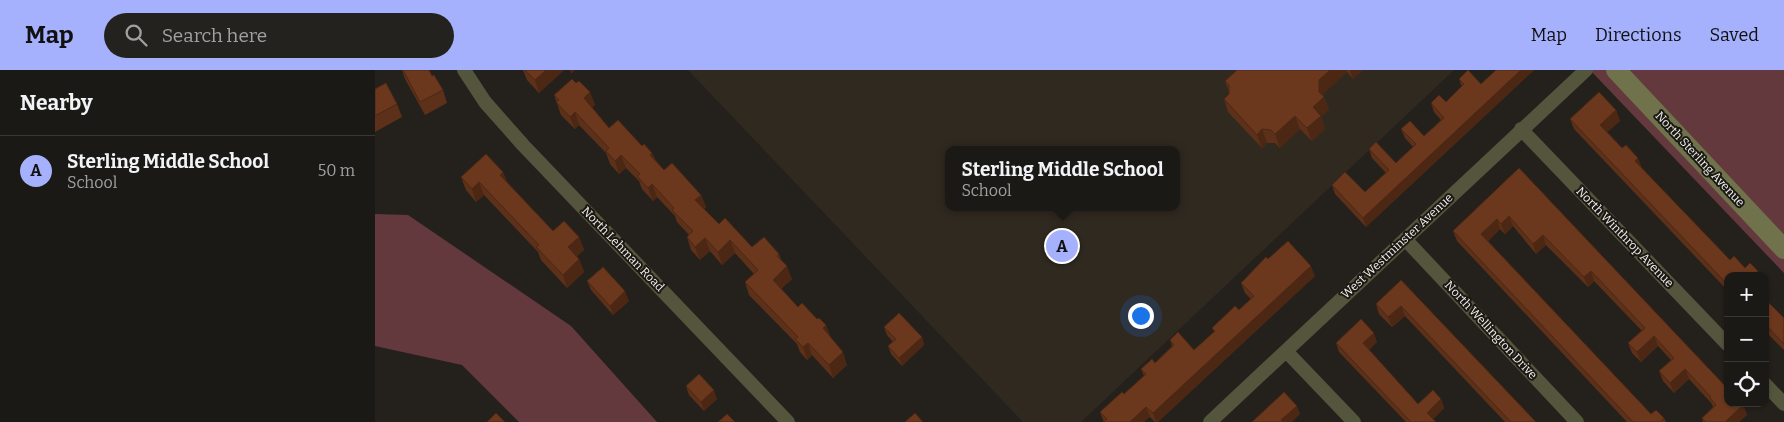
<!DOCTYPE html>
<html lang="en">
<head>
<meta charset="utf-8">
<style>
  body { margin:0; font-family:Bitter,serif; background:#24221e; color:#f1f3f6 }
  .controls { position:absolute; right:15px; bottom:15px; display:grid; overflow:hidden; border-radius:10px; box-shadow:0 1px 4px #0004 }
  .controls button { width:45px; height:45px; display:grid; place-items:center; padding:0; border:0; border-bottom:1px solid #393834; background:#1b1915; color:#f1f3f6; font:25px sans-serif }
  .you { position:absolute; left:765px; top:245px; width:18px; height:18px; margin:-12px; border:4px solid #fff; border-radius:50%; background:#1a73e8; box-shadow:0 0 0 8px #1a73e833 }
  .badge { display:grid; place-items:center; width:32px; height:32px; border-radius:50%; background:#a5b1fc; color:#111; font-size:16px; font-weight:700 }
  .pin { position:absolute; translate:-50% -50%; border:2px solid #fff; box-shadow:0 1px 5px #0006 }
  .popup { position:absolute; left:570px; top:76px; width:235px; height:65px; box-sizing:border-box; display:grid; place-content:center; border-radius:10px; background:#1b1915; filter:drop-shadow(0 1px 4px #0005); font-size:16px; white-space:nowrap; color:#a0a0a0 }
  .popup b { font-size:19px; color:#f1f3f6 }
  .popup::after { content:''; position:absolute; left:50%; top:100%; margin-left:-10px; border:10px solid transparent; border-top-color:#1b1915 }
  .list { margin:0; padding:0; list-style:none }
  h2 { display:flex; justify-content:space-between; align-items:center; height:65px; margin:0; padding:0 20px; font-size:21px }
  h2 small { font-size:16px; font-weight:400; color:#a0a0a0 }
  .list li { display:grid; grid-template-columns:32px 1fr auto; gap:15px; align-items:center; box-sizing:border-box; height:70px; padding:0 20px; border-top:1px solid #393834 }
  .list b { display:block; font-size:19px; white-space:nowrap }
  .list p { margin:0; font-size:16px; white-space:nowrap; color:#a0a0a0 }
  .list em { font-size:16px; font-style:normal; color:#a0a0a0 }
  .icon { flex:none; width:28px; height:28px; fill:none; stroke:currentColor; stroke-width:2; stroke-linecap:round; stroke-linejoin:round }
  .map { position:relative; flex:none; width:1409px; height:352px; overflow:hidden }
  header { display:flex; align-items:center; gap:30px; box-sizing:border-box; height:70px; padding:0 25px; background:#a5b1fc; color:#111 }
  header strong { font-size:24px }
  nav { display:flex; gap:28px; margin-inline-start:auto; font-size:18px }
  .search { width:350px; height:45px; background:#24221e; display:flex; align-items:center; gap:12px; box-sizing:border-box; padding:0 18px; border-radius:28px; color:#a0a0a0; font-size:19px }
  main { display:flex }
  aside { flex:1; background:#1b1915 }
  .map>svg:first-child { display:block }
  .built { fill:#302920; fill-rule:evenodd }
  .green { fill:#64393d }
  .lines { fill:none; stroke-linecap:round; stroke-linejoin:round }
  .minor { stroke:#54553d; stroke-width:14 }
  .secondary { stroke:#70724b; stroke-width:20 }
  .wall { fill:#5d3019 }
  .shaded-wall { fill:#4c2714 }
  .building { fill:#6c381d; stroke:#4c2714 }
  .labels { text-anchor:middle; stroke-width:4; stroke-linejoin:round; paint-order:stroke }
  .street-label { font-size:12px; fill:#f3f1ed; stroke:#1a1813 }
</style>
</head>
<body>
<header>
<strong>Map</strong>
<div class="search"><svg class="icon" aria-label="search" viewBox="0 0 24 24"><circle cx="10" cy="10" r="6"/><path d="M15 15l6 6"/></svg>Search here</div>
<nav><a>Map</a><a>Directions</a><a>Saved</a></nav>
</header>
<main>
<aside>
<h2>Nearby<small></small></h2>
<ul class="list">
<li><span class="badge">A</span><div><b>Sterling Middle School</b><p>School</p></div><em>50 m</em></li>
</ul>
</aside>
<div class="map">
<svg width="1409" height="352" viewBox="0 0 1409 352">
  <rect width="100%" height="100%" fill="#24211c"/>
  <!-- built -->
  <path class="built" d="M313,0H1079L706,352H648ZM573,80H801V137H573Z"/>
  <!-- green -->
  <path class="green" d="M1215,0H1409V203Z
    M0,144L33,145L196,256L282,352H144L87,295L0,276Z"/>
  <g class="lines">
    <!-- minor -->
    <path class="minor" d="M89,0L110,32L148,75L413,352
      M1146,59L1353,275
      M1030,169L1202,352
      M911,281L979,352
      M1390,314L1409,334
      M835,352L1211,0"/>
    <!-- secondary -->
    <path class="secondary" d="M1241,0L1409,179"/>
  </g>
  <!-- wall -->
  <path class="wall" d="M27,0H54L57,6L68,20L72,33L50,45L30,9Z
    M148,0H189L164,23L152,10Z
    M862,0H988L978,9L972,2L949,23V27L954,40L946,47L950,59L937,71L925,59L905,78L900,73H892L887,78L853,42L849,29L854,24V22L850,11Z
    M1121,0H1159L991,157L960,124L957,115L990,122L1011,103L997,88L994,79L1021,93L1038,77L1030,68L1026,59L1049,66L1066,50L1059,42L1056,33L1071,32L1087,17L1084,9L1106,14Z
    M201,13L215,22L220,35L217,37L234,58L277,83L281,91L289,100L326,125L331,137L329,139L344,154L377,177L404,184L406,190L417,209L406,219L423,237L451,255L455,267L472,295L458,308L437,285L432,290L425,282L422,274L374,225L370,212L379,204L360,183L347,195L335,181L325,190L316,180L312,167L314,165L302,152L300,146L282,127L278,131L267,119L264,111L251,98L244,104L235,94L231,83L204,55L200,59L186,45L179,25Z
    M0,19L22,34L27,47L0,62Z
    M1241,40L1245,51L1232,62L1355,190L1370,198L1383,201L1385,206H1353V221L1199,59L1195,49Z
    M1144,98L1368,335L1372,345L1364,352H1328L1327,348L1338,337L1337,334L1314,309L1299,323L1288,311L1284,301L1296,290L1283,276L1266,292L1257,283L1253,273L1267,261L1219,211L1213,217L1171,175L1161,184L1138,156L1130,164L1125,159L1113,171L1276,344L1289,348L1291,352H1252L1082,171L1078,161Z
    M128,102L132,112L178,161L204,167L209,180L202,186L204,189L209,202L192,218L166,190L163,182L109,125L101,132L91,120L86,107Z
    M893,189L940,206L783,352H780L775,347L729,352L725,342L749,324L769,306L766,299L780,293L797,276L795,270L819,280L839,262L837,258L864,240L876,229L870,223L866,213Z
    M1026,210L1161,352H1130L1030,246L1017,257L1004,244L1001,234Z
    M212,211L254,231L238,245L216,220Z
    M1390,229L1409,248V280L1390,261Z
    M509,257L547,267L549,275L527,296L516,284L513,276L518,272L512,265Z
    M1002,272L994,280L1043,334L1066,329L1069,338L1058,349L1061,352H1031L964,282L961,273Z
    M311,316L342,329L329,341L314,325Z"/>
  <!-- shaded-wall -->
  <path class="shaded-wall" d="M171,0H189L164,23L160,10Z
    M195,0H200L196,4Z
    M955,0H971L972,2L949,23V27L954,40L946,47L950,59L937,71L932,58L938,37L944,22V10Z
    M975,0H988L978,9Z
    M1146,0H1159L991,157L988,148Z
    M215,22L220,35L214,40L209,28Z
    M1241,40L1245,51L1229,65L1225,55Z
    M200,42L204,55L200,59L195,47Z
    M920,46L925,59L905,78L900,64Z
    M887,59L892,73L887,78L882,65Z
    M277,83L282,95L275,85Z
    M246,85L251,98L244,104L240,91Z
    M1263,88L1267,98L1260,91Z
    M128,102L133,115L125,105Z
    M104,112L109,125L101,132L97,119Z
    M277,114L282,127L278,131L273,118Z
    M326,125L331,137L325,143L320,130Z
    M1134,146L1138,156L1130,164L1126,154Z
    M1122,149L1125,159L1110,174L1106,164Z
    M1168,165L1171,175L1161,184L1158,174Z
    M204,167L209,180L198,190L193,177Z
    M330,168L335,181L325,190L320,177Z
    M355,170L360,183L347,195L343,182Z
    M204,189L209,202L192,218L188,205Z
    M412,196L417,209L403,222L398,210Z
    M936,196L940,206L783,352H781L778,343Z
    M1216,201L1219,211L1213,217L1209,207Z
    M1383,201L1385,206H1378Z
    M250,221L254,231L238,245L235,236Z
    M1026,236L1030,246L1017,257L1013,247Z
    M451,255L456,268L448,258Z
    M999,263L1002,272L991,282L988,273Z
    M1279,266L1283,276L1266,292L1262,282Z
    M547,267L549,275L527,296L524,288Z
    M433,273L437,285L432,290L428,277Z
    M468,282L472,295L458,308L454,295Z
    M1310,299L1314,309L1299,323L1295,313Z
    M339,320L342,329L329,341L326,332Z
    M1066,329L1069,338L1055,352L1052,343Z
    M1368,335L1372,345L1364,352H1352L1351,351Z
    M922,336L925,344L917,352H907L906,350Z
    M771,337L775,347L769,352H755Z"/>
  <!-- building -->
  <path class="building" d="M28,0H54L57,6L59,5L68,20L45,32Z
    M150,0H171L160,10Z
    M862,0H955L944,10V22L949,27L938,37L946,46L932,58L920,46L900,64L896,60L887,59L882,65L849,29L854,24V15L850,11Z
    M1093,0L1106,14L1121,0H1146L988,148L957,115L970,102L990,122L1014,100L994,79L1001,72L1021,93L1041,74L1026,59L1035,51L1049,66L1069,48L1056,33L1064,25L1071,32L1089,14L1084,9Z
    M197,9L201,13L204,11L215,22L209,28L234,58L243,50L267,76L269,74L277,83L275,85L289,100L297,93L326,125L320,130L344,154L350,148L377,177L389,167L404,184L402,186L412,196L398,210L423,237L427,233L442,249L444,248L451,255L448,258L468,282L454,295L433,273L428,277L420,269L423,267L370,212L383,200L355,170L343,182L330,168L320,177L312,167L318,161L297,140L299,138L277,114L273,118L262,106L265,104L246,85L240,91L231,81L234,78L200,42L195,47L181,32L184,30L179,25Z
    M11,13L22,34L0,46V19Z
    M1224,22L1241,40L1225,55L1247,78L1251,75L1263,88L1260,91L1355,190L1359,186L1370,198L1375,193L1383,201L1378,206H1353V215L1195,49Z
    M111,84L128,102L125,105L178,161L189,151L204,167L193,177L204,189L188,205L161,177L164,175L104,112L97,119L86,107Z
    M1144,98L1353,319V333H1367L1368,335L1351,351L1352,352H1331L1327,348L1341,335L1335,328L1336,327L1310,299L1295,313L1284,301L1299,288L1279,266L1262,282L1253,273L1270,258L1216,201L1209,207L1168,165L1158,174L1134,146L1126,154L1122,149L1106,164L1276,344L1281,340L1289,348L1286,352H1258L1078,161Z
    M913,171L936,196L778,343L771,337L755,352H728L732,349L725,342L747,322L749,324L771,304L766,299L777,289L780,293L799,275L795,270L803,262L819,280L840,261L837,258L860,236L864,240L879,226L866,213L891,187L893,189Z
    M228,197L250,221L235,236L212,211Z
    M1026,210L1161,352H1136L1026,236L1013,247L1001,234Z
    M1390,229L1409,248V274L1390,254Z
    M524,243L547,267L524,288L513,276L521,269L509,257Z
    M986,249L999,263L988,273L1043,334L1058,320L1066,329L1052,343L1061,352H1036L961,273Z
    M324,304L339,320L326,332L311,316Z
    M909,322L922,336L906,350L908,352H877Z
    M121,343L130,352H112Z
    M540,343L548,352H530Z
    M352,344L360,352H343Z"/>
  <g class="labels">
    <!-- street labels -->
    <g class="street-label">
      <text transform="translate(1325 89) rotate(47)" y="4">North Sterling Avenue</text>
      <text transform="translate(1250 167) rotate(46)" y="4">North Winthrop Avenue</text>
      <text transform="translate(1022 176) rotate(-43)" y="4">West Westminster Avenue</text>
      <text transform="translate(248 179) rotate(46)" y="4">North Lehman Road</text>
      <text transform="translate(1116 260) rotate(47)" y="4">North Wellington Drive</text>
    </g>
  </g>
</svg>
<div class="controls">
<button>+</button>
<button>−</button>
<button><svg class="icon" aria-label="locate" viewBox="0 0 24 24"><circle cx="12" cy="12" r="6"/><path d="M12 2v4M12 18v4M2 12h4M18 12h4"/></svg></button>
</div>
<div class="you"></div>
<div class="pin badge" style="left:687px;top:176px">A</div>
<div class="popup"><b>Sterling Middle School</b>School</div>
</div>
</main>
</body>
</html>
